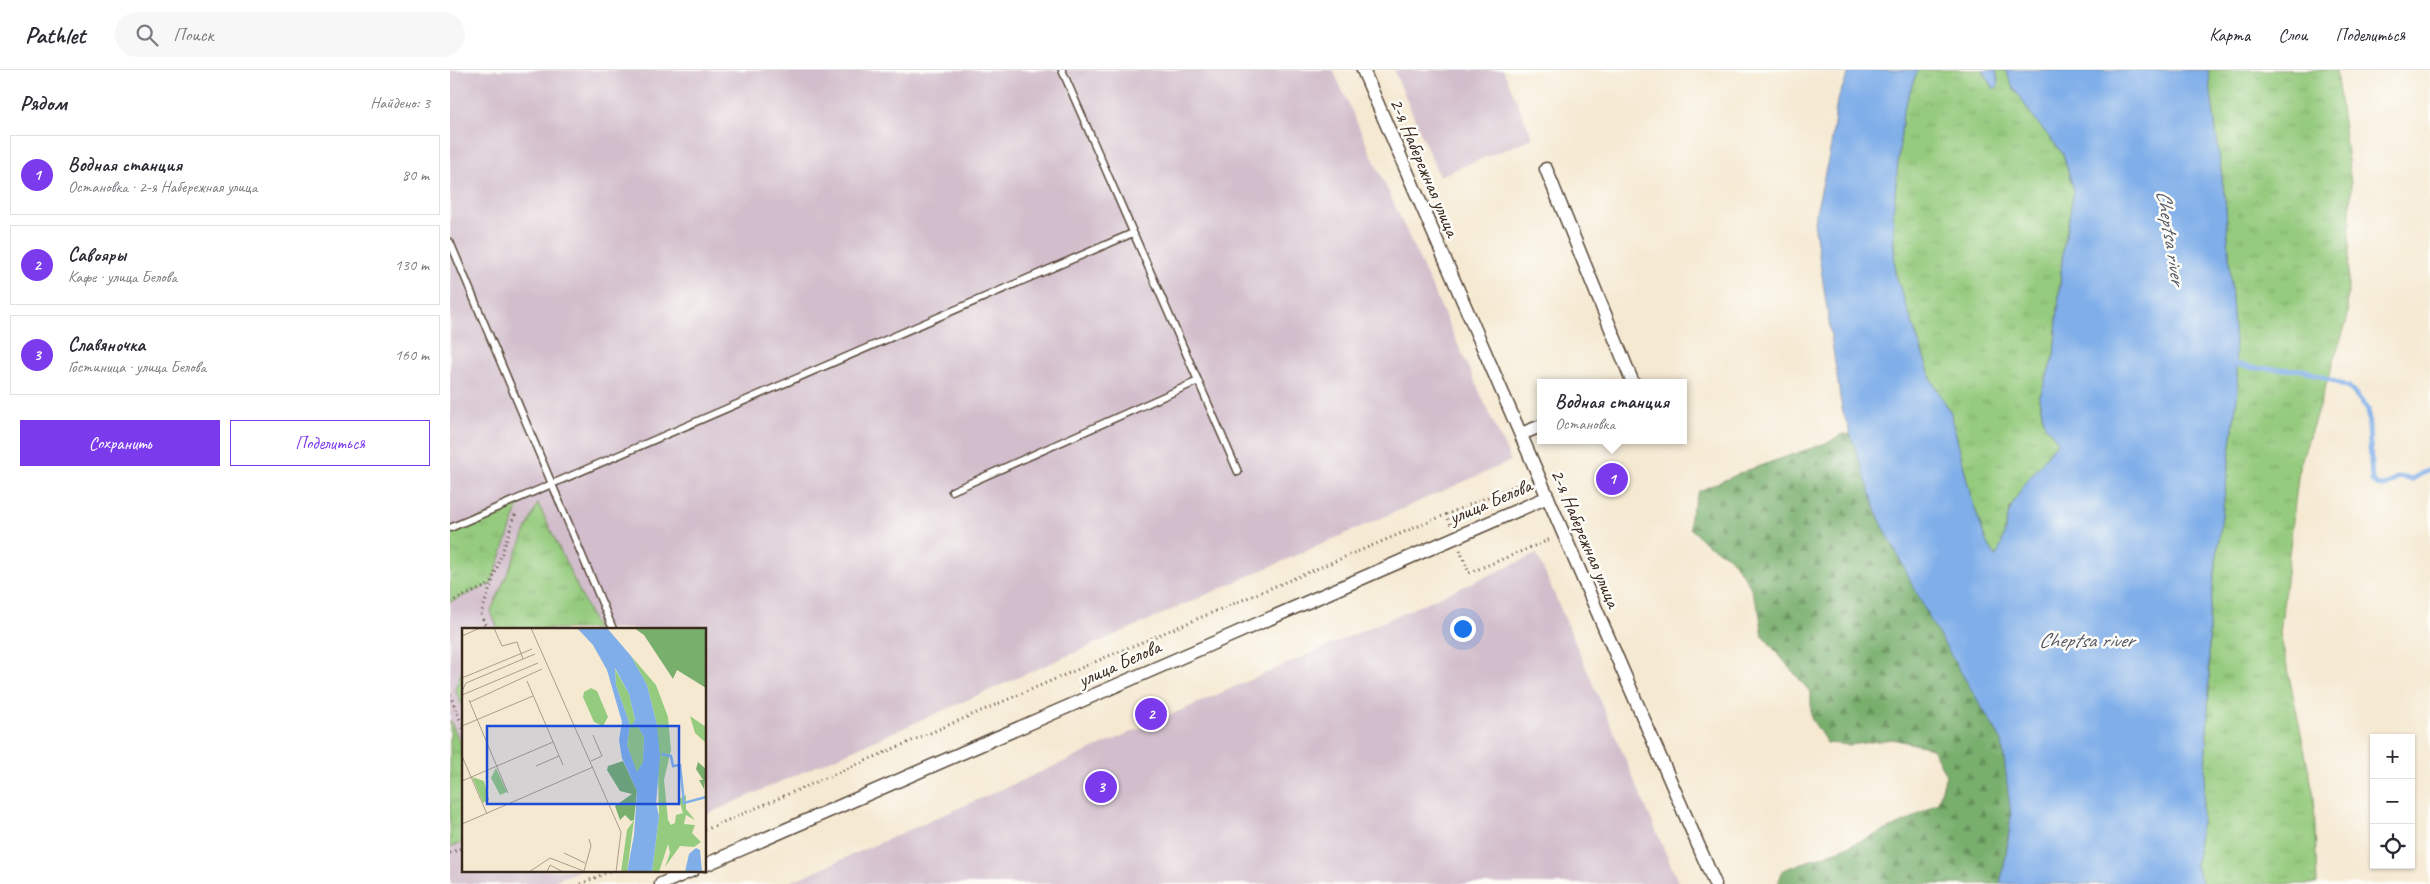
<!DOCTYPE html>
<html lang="ru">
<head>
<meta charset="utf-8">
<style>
  body { margin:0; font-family:Caveat,sans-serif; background:#f7f7f7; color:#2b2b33 }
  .controls { position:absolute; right:15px; bottom:15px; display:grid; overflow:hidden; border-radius:0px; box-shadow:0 1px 4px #0004 }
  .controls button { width:45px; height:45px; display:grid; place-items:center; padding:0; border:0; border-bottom:1px solid #e1e1e2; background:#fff; color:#2b2b33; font:25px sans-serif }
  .you { position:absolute; left:1012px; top:558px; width:18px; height:18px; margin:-12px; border:4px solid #fff; border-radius:50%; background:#1a73e8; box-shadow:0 0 0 8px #1a73e833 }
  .badge { display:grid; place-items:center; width:32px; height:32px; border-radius:50%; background:#7c3aed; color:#fff; font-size:16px; font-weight:700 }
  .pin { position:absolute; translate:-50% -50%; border:2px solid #fff; box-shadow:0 1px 5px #0006 }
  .popup { position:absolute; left:1087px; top:309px; width:150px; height:65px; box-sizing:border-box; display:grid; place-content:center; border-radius:0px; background:#fff; filter:drop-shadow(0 1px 4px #0005); font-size:16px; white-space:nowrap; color:#7c7c81 }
  .popup b { font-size:19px; color:#2b2b33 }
  .popup::after { content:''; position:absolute; left:50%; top:100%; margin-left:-10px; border:10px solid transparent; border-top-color:#fff }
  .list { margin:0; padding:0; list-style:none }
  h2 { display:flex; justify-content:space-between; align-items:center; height:65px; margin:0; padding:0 20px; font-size:21px }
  h2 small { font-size:16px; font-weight:400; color:#7c7c81 }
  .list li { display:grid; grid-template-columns:32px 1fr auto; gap:15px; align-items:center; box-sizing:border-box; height:80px; margin:0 10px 10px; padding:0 10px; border:1px solid #e1e1e2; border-radius:0px }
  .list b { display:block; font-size:19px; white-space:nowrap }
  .list p { margin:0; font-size:16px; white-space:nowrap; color:#7c7c81 }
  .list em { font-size:16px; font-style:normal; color:#7c7c81 }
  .actions { display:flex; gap:10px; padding:15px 20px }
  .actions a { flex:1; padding:11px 0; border:1px solid #7c3aed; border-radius:0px; text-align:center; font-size:18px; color:#7c3aed }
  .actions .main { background:#7c3aed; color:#fff }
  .icon { flex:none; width:28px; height:28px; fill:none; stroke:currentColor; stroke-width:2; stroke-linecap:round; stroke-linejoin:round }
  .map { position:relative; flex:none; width:1980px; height:814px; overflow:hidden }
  header { display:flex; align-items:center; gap:30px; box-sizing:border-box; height:70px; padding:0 25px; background:#fff; border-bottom:1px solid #e1e1e2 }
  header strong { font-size:24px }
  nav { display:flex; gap:28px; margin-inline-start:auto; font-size:18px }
  .search { width:350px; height:45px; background:#f7f7f7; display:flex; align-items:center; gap:12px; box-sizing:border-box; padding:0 18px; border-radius:28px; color:#7c7c81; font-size:19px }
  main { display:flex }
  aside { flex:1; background:#fff }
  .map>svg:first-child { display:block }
  .industrial { fill:#d1bdcb }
  .grass { fill:url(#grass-tufts); stroke:#687a4e }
  .forest { fill:url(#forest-firs); stroke:#5a6c46 }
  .water { fill:#7faee9; stroke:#5d6c84 }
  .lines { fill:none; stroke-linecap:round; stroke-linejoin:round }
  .stream { stroke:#7faee9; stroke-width:5 }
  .service-casing { stroke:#574739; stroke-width:9 }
  .minor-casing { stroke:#574739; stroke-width:15 }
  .path { stroke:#574739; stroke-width:3; stroke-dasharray:1 4; stroke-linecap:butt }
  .service { stroke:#fff; stroke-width:6 }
  .minor { stroke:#fff; stroke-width:12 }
  .labels { text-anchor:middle; stroke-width:5; stroke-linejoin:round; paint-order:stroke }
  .street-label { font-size:20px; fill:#3b2a1e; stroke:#fdfcf7 }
  .water-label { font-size:21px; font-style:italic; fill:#535865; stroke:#fdfcf7 }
  .inset-river { fill:none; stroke:#7faee9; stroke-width:2.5 }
  .inset-road { fill:none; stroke:#ab9d8a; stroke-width:1 }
  .view { fill:#1d4ed8; fill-opacity:0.15; stroke:#1d4ed8; stroke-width:2.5 }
  .inset-edge { fill:none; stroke:#3b2a1e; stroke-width:2.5 }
</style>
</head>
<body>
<header>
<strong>Pathlet</strong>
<div class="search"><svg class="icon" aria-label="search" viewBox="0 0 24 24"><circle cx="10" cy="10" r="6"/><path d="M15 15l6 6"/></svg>Поиск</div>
<nav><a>Карта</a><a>Слои</a><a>Поделиться</a></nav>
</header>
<main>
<aside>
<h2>Рядом<small>Найдено: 3</small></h2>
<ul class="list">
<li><span class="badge">1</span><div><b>Водная станция</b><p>Остановка · 2-я Набережная улица</p></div><em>80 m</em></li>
<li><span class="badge">2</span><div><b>Савояры</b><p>Кафе · улица Белова</p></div><em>130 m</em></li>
<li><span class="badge">3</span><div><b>Славяночка</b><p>Гостиница · улица Белова</p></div><em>160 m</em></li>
</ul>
<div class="actions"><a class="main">Сохранить</a><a>Поделиться</a></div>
</aside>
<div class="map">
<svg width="1980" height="814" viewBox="0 0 1980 814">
  <defs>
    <pattern id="grass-tufts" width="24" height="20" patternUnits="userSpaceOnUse" patternTransform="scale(1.25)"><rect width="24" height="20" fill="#95cb7e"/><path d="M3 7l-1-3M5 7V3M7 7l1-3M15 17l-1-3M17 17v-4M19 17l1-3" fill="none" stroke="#81ae6c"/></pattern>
    <pattern id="forest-firs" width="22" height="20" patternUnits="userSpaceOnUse" patternTransform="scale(1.25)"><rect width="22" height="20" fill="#78af6d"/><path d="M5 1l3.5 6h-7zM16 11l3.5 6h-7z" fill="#648f59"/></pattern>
  </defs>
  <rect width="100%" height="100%" fill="#fdfcf7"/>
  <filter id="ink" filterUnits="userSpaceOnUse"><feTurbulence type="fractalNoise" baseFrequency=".02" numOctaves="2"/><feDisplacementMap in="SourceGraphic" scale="10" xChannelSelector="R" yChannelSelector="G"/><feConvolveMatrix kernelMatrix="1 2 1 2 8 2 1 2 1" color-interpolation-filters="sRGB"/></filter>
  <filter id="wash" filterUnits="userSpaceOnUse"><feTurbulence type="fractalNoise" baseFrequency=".0096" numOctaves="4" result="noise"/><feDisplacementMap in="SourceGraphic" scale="20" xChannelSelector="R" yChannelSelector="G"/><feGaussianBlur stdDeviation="1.12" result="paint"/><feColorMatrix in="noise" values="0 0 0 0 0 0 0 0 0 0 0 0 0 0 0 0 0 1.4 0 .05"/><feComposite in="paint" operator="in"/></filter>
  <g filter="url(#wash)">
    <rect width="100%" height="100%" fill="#f5e9d2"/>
    <!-- industrial -->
    <path class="industrial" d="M0,0H883L1061,391L255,745V559H14V800H129L97,814H0Z
      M944,0H1053L1083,68L989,106Z
      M1087,484L1229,814H336Z"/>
    <!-- grass -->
    <path class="grass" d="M1470,0H1533L1544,19L1549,15L1546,0H1555L1563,17L1583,47L1613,84L1624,121L1613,179L1604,285L1589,329L1595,355L1608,370L1560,438L1552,477L1546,486L1536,471L1521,427L1501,343L1482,311L1445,203L1443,143L1453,42L1466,4Z
      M1758,0H1886L1901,113L1897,250L1849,398L1830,563L1864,726L1867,814H1753L1746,797L1754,724L1759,618V547L1788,320L1776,138Z
      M70,432L41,514L0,532V460Z
      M88,433L147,559H48L41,541Z
      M14,596V640L5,619Z
      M0,650L14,681V772L0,777Z"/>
    <!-- forest -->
    <path class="forest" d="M1392,364L1401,365L1429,448L1483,555L1552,671L1561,746L1556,786L1550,814H1328L1333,800L1392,779L1459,750L1488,732L1496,705L1482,678L1442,669L1400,675L1377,673L1361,648V623L1313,566L1309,541L1300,516L1281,488L1255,473L1240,458V446L1249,421L1298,400L1379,372Z"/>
    <!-- water -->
    <path class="water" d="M1400,0H1470L1466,4L1453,42L1443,143L1445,203L1482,311L1501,343L1521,427L1536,471L1546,486C1556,471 1554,453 1561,438C1572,413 1593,393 1608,371L1595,355L1589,329L1604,285L1613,180L1624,121L1613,84L1583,47L1563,17L1555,0H1758L1776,138L1788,320L1759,547V618L1754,724L1746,797L1753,814H1550L1556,786L1561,746L1552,671L1483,555L1429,448L1392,339L1364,152L1381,76L1387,31Z
      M1533,0H1546L1549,15L1544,19Z"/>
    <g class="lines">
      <!-- stream -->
      <path class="stream" d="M1782,293L1803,298L1854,300L1899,317L1918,339L1922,411C1930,420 1940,416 1947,407L1962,409L1980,399"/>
    </g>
  </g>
  <g filter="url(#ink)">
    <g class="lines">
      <defs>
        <path id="service" d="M612,0L788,402
          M0,172L163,559
          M502,421L748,311
          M0,458L683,163"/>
        <path id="minor" d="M913,0L1265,814
          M1096,99L1183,313
          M1071,364L1091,356
          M255,795L1098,427
          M211,814L243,800"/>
      </defs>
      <!-- service casing -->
      <use href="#service" class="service-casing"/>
      <!-- minor casing -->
      <use href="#minor" class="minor-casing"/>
      <!-- path -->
      <path class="path" d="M996,444L1001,455
        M1010,480L1019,503L1101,469
        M0,532L41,514
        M37,559L31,544L66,442
        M0,625L14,660
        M255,760L654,588L1076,411
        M0,783L14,777
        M131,814L162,800"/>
      <!-- service -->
      <use href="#service" class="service"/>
      <!-- minor -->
      <use href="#minor" class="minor"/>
    </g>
  </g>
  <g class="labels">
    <!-- street labels -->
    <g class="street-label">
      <text transform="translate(975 97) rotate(67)" y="7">2-я Набережная улица</text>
      <text transform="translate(1040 431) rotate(-23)" y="7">улица Белова</text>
      <text transform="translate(1136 468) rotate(67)" y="7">2-я Набережная улица</text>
      <text transform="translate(669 593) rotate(-24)" y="7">улица Белова</text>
    </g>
    <!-- water labels -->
    <g class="water-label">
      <text transform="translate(1721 167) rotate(81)" y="7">Cheptsa river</text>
      <text x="1636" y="577">Cheptsa river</text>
    </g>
  </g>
  <!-- overview -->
  <g transform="translate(12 558)">
    <rect width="244" height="244" fill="#f5e9d2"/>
    <path d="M169,28L194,57L206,89L209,122L202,152L206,192L209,197L213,195L214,187L221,185L217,171L224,167V181L233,192L224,187L222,196L233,197L230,205L239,214L232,219L218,218L203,239L208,225L206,216L197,244H190L197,188L195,97L185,57ZM153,41L167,66L173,92L171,96L175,97L182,109L181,134L175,145L165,117L168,97L154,57ZM34,140L45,164L38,167L29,150ZM10,149L22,153L27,172L21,175ZM172,192L165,244H159L165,202Z" fill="#95cb7e"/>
    <path d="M172,0H244V60L215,42L211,51L182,7ZM161,133L175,163L172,192L169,193L163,187L158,192L153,178L170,166L158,163L145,142L146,138ZM236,134L244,141L242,161L237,152H241L234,141Z" fill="#78af6d"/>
    <path d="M228,88L244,99V115L233,105Z" fill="#95cb7e"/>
    <path d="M129,60L135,63L146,89L141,98L132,94L121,69L122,64Z" fill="#95cb7e"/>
    <path d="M115,0H145L169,28L185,57L195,97L198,129L194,175L197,188L190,244H165L172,207L175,163L160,130L157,112L160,94L145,42L131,17ZM153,40L167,66L173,92L170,97H175L182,109L181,134L175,144L165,117L168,97L154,57ZM234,220L238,222L240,244H223L227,226Z" fill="#7faee9" fill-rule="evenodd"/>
    <path class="inset-river" d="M199,126L209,128L211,138L218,137L222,175L244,169"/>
    <path class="inset-road" d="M32,0L40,18L55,14L61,31M69,0L159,204L154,244M0,8L18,0M0,50L70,21M65,53L101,137M0,63L4,55L73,26M0,67L76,35M7,72L46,165M8,74L80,41M0,98L71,68M0,128L25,186M129,133L140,128L131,107M74,138L97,128M0,153L91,114M0,196L131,139M102,225L123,235M122,243L129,218L127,211M67,244L88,230L124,244M85,244L88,237L101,244"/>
    <path class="view" d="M25,98H217V176H25Z"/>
    <rect width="244" height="244" class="inset-edge"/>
  </g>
</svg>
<div class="controls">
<button>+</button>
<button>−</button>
<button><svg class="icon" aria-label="locate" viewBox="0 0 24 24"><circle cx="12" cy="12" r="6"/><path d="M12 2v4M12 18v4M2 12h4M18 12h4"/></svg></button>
</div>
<div class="you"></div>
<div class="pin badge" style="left:1162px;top:409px">1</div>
<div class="popup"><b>Водная станция</b>Остановка</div>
<div class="pin badge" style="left:701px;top:644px">2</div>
<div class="pin badge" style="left:651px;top:717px">3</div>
</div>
</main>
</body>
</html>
